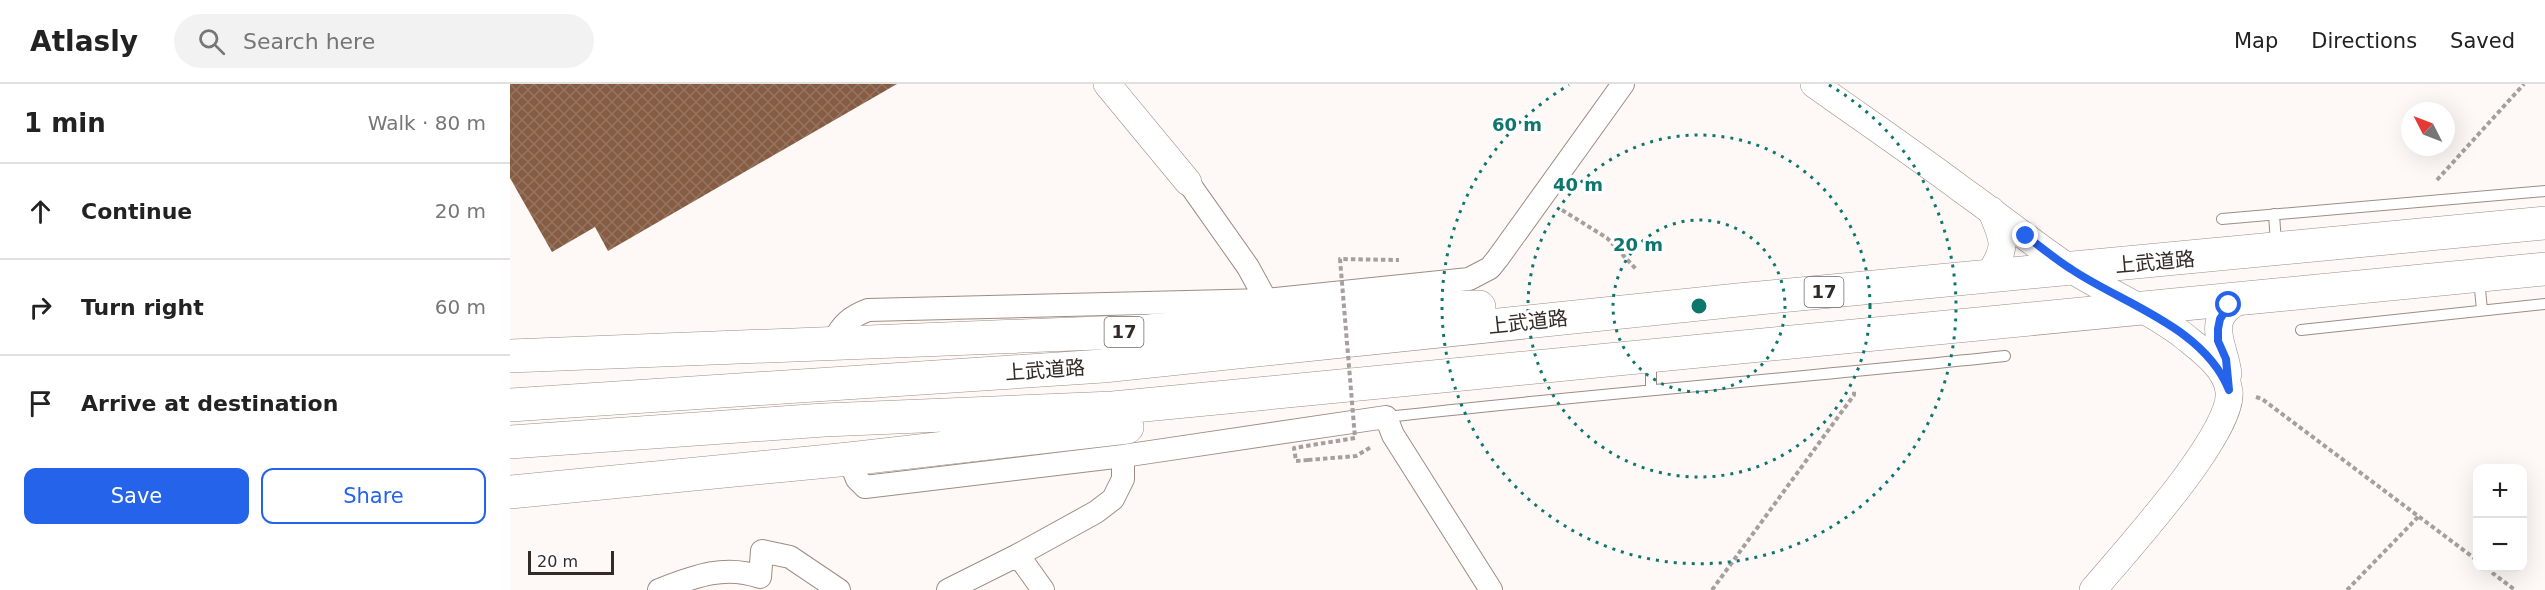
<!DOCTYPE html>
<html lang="en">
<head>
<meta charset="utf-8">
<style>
  body { margin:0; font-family:"DejaVu Sans","Noto Sans JP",sans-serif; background:#f2f2f2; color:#222 }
  .controls { position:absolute; right:18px; bottom:18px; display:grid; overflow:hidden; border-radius:12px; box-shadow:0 6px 24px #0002 }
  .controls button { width:54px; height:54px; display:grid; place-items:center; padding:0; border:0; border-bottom:2px solid #e0e0e0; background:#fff; color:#222; font:30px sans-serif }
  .compass { position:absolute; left:1891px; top:18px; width:54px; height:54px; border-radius:50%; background:#fff; box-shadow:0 6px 24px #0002; rotate:312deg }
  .scale { position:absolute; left:18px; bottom:15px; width:86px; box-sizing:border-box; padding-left:6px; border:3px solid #332b27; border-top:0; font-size:16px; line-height:21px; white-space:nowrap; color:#332b27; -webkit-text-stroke:4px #fff; paint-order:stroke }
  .stop { position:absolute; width:18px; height:18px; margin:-14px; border:4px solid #2563eb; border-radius:50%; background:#fff }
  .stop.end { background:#2563eb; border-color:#fff; box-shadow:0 2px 6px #0008 }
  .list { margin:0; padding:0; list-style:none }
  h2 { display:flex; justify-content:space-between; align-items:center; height:78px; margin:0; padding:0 24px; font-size:26px }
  h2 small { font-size:20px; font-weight:400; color:#767676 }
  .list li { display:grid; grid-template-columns:39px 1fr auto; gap:18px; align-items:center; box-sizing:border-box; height:96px; padding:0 24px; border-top:2px solid #e0e0e0 }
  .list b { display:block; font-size:22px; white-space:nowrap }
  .list em { font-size:20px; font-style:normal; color:#767676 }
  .actions { display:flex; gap:12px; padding:18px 24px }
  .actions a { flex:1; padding:14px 0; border:2px solid #2563eb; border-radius:12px; text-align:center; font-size:21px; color:#2563eb }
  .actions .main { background:#2563eb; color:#fff }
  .icon { flex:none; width:33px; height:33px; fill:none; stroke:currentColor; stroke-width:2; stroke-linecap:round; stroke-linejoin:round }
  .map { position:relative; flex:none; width:2035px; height:506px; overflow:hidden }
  header { display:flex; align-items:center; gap:36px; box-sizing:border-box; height:84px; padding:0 30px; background:#fff; border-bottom:2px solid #e0e0e0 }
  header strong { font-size:28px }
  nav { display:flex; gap:33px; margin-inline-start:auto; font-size:21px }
  .search { width:420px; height:54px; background:#f2f2f2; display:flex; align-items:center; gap:15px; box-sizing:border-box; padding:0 21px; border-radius:33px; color:#767676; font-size:22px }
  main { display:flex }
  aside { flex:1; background:#fff }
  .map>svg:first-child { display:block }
  .building { fill:url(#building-cross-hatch) }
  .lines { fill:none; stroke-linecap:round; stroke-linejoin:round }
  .service-casing { stroke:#9f8c81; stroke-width:12 }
  .minor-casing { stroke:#9f8c81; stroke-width:24 }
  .tertiary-casing { stroke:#9f8c81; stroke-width:28 }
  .trunk-casing { stroke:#9f8c81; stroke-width:34 }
  .path { stroke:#a69f9d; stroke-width:4; stroke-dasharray:4.5 3; stroke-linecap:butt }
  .service { stroke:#fff; stroke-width:10 }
  .minor { stroke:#fff; stroke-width:22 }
  .tertiary { stroke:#fff; stroke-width:27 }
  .trunk { stroke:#fff; stroke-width:33 }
  .path-bridge { stroke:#a69f9d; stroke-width:4; stroke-dasharray:4.5 3; stroke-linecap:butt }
  .route { stroke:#2563eb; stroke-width:8 }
  .ring { fill:none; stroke:#0f766e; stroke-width:3; stroke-dasharray:3 6 }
  .labels { text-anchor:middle; stroke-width:6; stroke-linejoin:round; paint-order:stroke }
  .shield { fill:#fff; stroke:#706b68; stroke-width:1.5 }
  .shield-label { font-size:18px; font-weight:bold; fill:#332b27 }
  .street-label { font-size:20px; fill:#332b27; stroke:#fff }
  .centre { fill:#0f766e; stroke:#fff; stroke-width:3 }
  .ring-label { font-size:18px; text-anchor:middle; font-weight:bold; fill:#0f766e; stroke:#fff; stroke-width:6; stroke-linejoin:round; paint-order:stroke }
</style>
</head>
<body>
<header>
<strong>Atlasly</strong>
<div class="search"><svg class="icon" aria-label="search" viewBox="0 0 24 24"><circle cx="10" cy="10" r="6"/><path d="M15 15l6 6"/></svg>Search here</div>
<nav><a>Map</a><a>Directions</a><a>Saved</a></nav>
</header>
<main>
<aside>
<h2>1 min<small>Walk · 80 m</small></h2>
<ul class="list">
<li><svg class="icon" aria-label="ahead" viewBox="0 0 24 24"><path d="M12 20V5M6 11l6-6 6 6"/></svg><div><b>Continue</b></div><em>20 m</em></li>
<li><svg class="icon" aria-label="right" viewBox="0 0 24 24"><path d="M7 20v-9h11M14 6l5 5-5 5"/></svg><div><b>Turn right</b></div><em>60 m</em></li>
<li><svg class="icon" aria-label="arrive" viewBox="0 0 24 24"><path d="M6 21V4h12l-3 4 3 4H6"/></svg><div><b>Arrive at destination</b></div></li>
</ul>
<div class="actions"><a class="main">Save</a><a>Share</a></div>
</aside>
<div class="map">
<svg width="2035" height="506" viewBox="0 0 2035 506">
  <defs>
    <pattern id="building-cross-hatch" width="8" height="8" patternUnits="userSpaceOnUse" patternTransform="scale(1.5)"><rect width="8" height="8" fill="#865c43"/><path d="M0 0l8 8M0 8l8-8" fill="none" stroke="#957562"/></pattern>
  </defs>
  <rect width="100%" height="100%" fill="#fef9f7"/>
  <!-- building -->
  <path class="building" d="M0,0H387L98,167L85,143L42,168L0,94Z"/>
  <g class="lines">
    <defs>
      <path id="service" d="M1764,130L1766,160
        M1712,135L2035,107
        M1969,195L1972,226
        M1791,246L2035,220
        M1141,275V305
        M876,333C1082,310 1289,294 1495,272"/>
      <path id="minor" d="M678,98L738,183L756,216
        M323,258C332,240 340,233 358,226L756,216L959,195L980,184L988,174L1113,0
        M339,375L347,395L355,403L613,372L876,333L883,351L981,506
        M508,471L533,506
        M149,506C183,493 214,480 250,493L252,467L280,473L329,506
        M438,506L508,471L586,428L603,415L613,395V372"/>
      <path id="tertiary" d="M597,0L678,98
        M1304,0C1353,35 1403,69 1451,105C1488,131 1523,160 1561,185C1598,209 1639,225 1674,252C1691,266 1716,283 1719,307C1725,348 1613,470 1583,506
        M1479,192C1497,161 1495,159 1481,126
        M1718,290C1715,261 1692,234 1731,216"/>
      <path id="trunk" d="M0,272L639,247L896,225L969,223
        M0,321L593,282L1228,216L2035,139
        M0,358L314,336L603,324L2035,185
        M0,408L339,375L617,343"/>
    </defs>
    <!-- service casing -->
    <use href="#service" class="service-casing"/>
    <!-- minor casing -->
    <use href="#minor" class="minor-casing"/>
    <!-- tertiary casing -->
    <use href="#tertiary" class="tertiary-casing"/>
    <!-- trunk casing -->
    <use href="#trunk" class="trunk-casing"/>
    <!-- path -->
    <path class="path" d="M1927,96L2014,0
      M1052,126L1097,154L1126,185
      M1746,313L1752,315L1968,477
      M798,376L846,372L861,363
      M1976,484L2005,506
      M1202,506L1344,311V307
      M1837,506L1909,432"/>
    <!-- service -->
    <use href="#service" class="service"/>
    <!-- minor -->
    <use href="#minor" class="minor"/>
    <!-- tertiary -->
    <use href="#tertiary" class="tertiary"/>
    <!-- trunk -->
    <use href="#trunk" class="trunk"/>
    <!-- path-bridge -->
    <path class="path-bridge" d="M798,376L786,377L784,364L845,354L830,175L889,176"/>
  </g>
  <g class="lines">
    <!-- route -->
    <path class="route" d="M1516,152C1531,163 1545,175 1561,185C1613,220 1694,243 1719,306L1716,275L1708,257V245L1710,235L1719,221"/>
  </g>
  <!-- distance rings -->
  <g class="ring">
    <circle cx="1189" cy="222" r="86"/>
    <circle cx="1189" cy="222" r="171"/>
    <path d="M1319 1A257 257 0 1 1 1059 1"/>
  </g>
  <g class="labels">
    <!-- shield labels -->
    <g class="shield">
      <rect x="1294.5" y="193" width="39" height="30" rx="4.5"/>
      <rect x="594.5" y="233" width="39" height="30" rx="4.5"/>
    </g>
    <g class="shield-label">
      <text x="1314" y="214">17</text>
      <text x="614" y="254">17</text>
    </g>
    <!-- street labels -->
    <g class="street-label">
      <text transform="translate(1645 178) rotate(-5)" y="7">上武道路</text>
      <text transform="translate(1018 238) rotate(-6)" y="7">上武道路</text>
      <text transform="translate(535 286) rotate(-4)" y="7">上武道路</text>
    </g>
  </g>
  <circle cx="1189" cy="222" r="9" class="centre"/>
  <g class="ring-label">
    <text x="1007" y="47">60 m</text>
    <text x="1068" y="107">40 m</text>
    <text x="1128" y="167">20 m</text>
  </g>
</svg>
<div class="controls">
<button>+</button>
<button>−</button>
</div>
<svg class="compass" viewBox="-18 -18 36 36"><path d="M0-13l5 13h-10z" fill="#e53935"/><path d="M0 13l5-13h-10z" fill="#767676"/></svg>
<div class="scale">20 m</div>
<div class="stop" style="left:1719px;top:221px"></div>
<div class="stop end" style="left:1516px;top:152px"></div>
</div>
</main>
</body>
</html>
